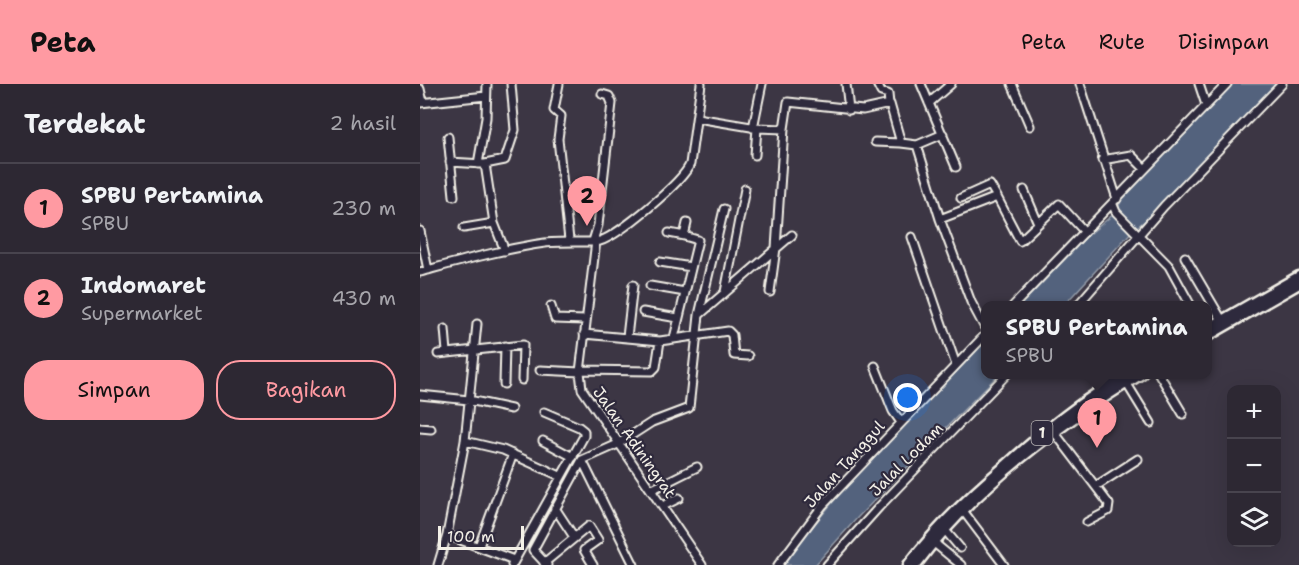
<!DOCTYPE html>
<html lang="id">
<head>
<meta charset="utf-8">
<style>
  body { margin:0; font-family:"Shantell Sans",sans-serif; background:#35303b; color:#f1f3f6 }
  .controls { position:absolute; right:18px; bottom:18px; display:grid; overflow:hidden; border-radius:12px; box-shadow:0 6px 24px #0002 }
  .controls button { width:54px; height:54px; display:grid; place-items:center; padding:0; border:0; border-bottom:2px solid #48444e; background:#2d2833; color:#f1f3f6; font:30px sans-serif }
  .scale { position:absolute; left:18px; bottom:15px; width:86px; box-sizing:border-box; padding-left:6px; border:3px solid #f4f1e8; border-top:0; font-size:16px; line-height:21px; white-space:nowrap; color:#f4f1e8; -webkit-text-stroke:4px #2f2a3d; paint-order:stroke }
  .you { position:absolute; left:488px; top:314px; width:21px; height:21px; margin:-15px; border:4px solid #fff; border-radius:50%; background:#1a73e8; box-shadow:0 0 0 9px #1a73e833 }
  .badge { display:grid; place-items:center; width:39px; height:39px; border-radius:50%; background:#ff9aa2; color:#111; font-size:20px; font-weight:700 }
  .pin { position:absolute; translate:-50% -50px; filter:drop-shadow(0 2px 3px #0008) }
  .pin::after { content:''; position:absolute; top:32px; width:21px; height:18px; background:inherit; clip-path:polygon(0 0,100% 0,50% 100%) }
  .popup { position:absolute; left:561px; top:217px; width:231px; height:78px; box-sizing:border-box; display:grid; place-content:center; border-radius:12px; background:#2d2833; filter:drop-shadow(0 2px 4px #0005); font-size:20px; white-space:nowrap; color:#a7a6ac }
  .popup b { font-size:22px; color:#f1f3f6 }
  .popup::after { content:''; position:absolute; left:50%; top:100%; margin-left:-12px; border:12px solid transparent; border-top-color:#2d2833 }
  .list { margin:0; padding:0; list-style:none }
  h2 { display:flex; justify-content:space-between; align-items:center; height:78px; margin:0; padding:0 24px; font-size:26px }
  h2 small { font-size:20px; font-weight:400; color:#a7a6ac }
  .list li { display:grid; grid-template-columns:39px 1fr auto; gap:18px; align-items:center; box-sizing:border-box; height:90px; padding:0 24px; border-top:2px solid #48444e }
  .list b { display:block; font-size:22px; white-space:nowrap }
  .list p { margin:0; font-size:20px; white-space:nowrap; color:#a7a6ac }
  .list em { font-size:20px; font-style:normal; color:#a7a6ac }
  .actions { display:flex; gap:12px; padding:18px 24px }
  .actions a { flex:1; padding:14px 0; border:2px solid #ff9aa2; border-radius:24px; text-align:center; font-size:21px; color:#ff9aa2 }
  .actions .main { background:#ff9aa2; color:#111 }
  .icon { flex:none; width:33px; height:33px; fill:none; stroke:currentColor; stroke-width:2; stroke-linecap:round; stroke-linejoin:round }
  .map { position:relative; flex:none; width:879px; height:481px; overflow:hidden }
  header { display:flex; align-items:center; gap:36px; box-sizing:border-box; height:84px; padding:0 30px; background:#ff9aa2; color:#111 }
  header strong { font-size:28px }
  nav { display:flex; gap:33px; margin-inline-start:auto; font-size:21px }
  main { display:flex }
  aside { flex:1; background:#2d2833 }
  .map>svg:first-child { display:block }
  .water { fill:#53627d; stroke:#939ba8; stroke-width:1.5 }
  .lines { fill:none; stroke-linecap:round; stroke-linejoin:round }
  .minor-casing { stroke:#f4f1e8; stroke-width:11 }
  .major-casing { stroke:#f4f1e8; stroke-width:13 }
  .minor { stroke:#2f2a3d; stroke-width:7 }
  .major { stroke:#2f2a3d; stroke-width:8 }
  .labels { text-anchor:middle; stroke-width:4.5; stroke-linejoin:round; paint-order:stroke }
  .shield { fill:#2f2a3d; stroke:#b9b5b5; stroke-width:1.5 }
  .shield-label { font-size:15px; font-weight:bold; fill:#f4f1e8 }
  .street-label { font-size:16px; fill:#f4f1e8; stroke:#2f2a3d }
</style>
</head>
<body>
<header>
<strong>Peta</strong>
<nav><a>Peta</a><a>Rute</a><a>Disimpan</a></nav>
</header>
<main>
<aside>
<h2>Terdekat<small>2 hasil</small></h2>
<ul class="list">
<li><span class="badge">1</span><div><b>SPBU Pertamina</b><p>SPBU</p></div><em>230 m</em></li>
<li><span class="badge">2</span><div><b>Indomaret</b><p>Supermarket</p></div><em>430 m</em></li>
</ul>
<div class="actions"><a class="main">Simpan</a><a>Bagikan</a></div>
</aside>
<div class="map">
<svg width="879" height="481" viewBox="0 0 879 481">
  <rect width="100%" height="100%" fill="#3c3644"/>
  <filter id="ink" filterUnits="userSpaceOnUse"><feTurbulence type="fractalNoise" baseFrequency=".0167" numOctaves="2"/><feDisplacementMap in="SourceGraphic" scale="12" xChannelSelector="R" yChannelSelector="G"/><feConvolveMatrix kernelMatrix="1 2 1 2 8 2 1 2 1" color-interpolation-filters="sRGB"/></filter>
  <g filter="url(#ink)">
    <!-- water -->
    <path class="water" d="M813,0H859L726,136L714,145L644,221L600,222L665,154L696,128L702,115Z
      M566,257V290L578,291L438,433L395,481H361L426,402Z"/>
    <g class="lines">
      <defs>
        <path id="minor" d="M139,0L134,26L141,32L138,55L149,156
          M426,0L429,26
          M457,0L461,8L468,10L469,20
          M501,0L536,83
          M592,0L610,42
          M660,0L697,115
          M779,0L786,21
          M0,5L3,18
          M0,19L66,12
          M509,19L531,0
          M277,34L337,44L364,45L368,18L443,26L470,20L481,59L497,61L520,135L551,218L566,246
          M333,44L342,0
          M28,53L34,112
          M455,58L481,59
          M497,61L523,50
          M335,71L337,44
          M682,76L711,71L725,85
          M30,78L63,80
          M58,80L66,34L67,0
          M604,106L618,139
          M541,114L570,101L577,113
          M693,121L696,128L749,182L771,222
          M520,135L577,113L600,157L639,120L664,147
          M44,144L74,139
          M0,147L8,186
          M249,149L265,152
          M492,153L536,281
          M173,157L178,141L192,19L189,12L182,10
          M176,157L160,288L162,305L282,481
          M85,167L74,139L65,80L85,76L95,46L91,0
          M765,173L802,236
          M240,178L271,183
          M0,188C41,177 83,165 125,159C138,157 172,159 180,157C199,151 263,98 270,80L281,0
          M230,202L265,208
          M305,208L325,105
          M350,208L356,164L364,45
          M131,222L135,235L165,236
          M593,222L807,0
          M657,222L744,122L862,0
          M223,228L258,234
          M279,231L304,125
          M25,245L27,268
          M164,250L240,257L308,247L312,251L314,271L328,272
          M207,253L213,201
          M254,254L278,156L264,152L267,139
          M18,270L103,261L102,296
          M455,282L473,327L480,337
          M120,286L160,288
          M160,286L232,287L236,283L240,257
          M739,290L763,330
          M84,300L85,262
          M707,300L731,339
          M0,311L49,316L91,325
          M0,344L11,345
          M635,349L689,420L688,427L667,438
          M45,357L83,366L140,392
          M123,357L153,373
          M162,376L214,481
          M676,402L718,375
          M231,406L277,383
          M243,422L259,414
          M135,424L154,453
          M544,428L584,481
          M524,445L540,464
          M27,451L94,476
          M513,458L541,481
          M59,462L93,370
          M124,479L169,442L178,456L164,466L173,481
          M18,481L27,451L45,357L57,240
          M92,481L164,352V347L159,343L124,328
          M127,481L113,466L162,376L198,360L232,338L269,324L279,231L372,151
          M358,481L403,421L566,250
          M407,481L459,423L587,290"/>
        <path id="major" d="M788,244L879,192
          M788,252L879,200
          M488,481C517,442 550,411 587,380C625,346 663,315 708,290
          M496,481C555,403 639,340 722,290"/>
      </defs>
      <!-- minor casing -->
      <use href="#minor" class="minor-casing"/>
      <!-- major casing -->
      <use href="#major" class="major-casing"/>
      <!-- minor -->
      <use href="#minor" class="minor"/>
      <!-- major -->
      <use href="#major" class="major"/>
    </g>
  </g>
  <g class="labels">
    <!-- shield labels -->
    <rect class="shield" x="611.5" y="337" width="21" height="24" rx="4.5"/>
    <g class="shield-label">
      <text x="622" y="354">1</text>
    </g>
    <!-- street labels -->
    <g class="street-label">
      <text transform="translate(215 358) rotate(55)" y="6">Jalan Adiningrat</text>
      <text transform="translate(486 375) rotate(-45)" y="6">Jalal Lodam</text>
      <text transform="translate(424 380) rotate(-48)" y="6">Jalan Tanggul</text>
    </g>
  </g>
</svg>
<div class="controls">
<button>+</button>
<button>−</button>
<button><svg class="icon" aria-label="layers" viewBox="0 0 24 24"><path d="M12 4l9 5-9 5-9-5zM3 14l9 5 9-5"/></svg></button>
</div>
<div class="scale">100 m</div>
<div class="you"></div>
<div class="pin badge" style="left:677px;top:364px">1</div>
<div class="popup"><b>SPBU Pertamina</b>SPBU</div>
<div class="pin badge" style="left:167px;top:142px">2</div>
</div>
</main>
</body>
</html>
